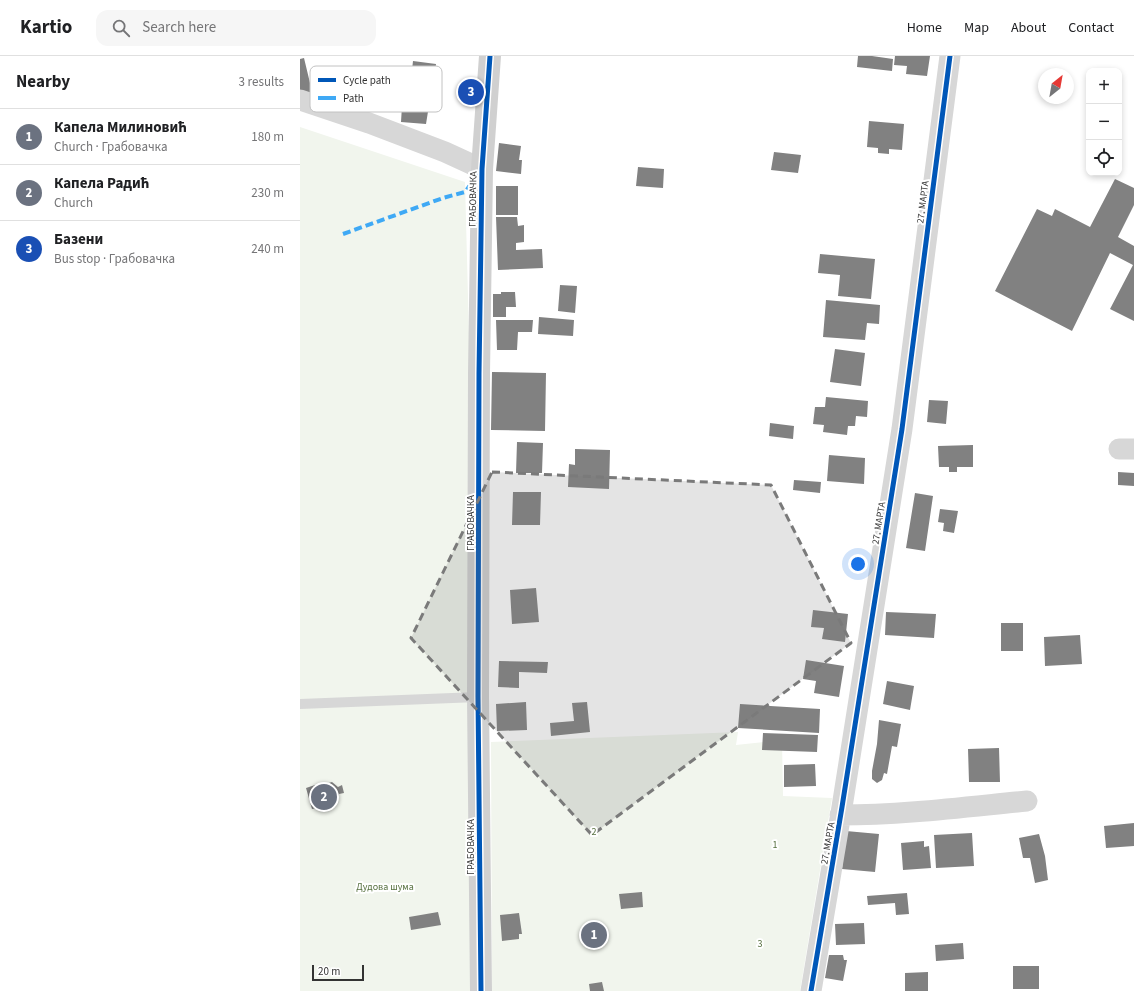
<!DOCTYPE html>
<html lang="en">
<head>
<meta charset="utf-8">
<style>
  body { margin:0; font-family:"Source Sans 3",sans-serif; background:#f6f6f6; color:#202124 }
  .controls { position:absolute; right:12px; top:12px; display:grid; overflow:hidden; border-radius:8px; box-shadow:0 2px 6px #0003 }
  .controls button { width:36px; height:36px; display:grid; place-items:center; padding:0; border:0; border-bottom:1px solid #e0e0e0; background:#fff; color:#202124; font:20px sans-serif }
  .compass { position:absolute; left:738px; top:12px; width:36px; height:36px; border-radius:50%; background:#fff; box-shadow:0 2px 6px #0003; rotate:31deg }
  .scale { position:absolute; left:12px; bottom:10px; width:52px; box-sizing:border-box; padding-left:4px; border:2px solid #333; border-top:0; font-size:11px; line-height:14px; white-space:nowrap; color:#333; -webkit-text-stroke:3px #fff; paint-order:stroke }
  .you { position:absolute; left:558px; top:508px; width:14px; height:14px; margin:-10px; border:3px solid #fff; border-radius:50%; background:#1a73e8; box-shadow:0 0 0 6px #1a73e833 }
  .badge { display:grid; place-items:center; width:26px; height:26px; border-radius:50%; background:#2563eb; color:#fff; font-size:13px; font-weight:700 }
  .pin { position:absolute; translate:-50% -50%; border:2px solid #fff; box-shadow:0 1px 4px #0006 }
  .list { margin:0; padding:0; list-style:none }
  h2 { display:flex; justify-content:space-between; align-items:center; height:52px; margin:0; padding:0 16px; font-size:17px }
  h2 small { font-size:13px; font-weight:400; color:#757577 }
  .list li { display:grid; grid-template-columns:26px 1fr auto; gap:12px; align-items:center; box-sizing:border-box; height:56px; padding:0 16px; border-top:1px solid #e0e0e0 }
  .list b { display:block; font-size:15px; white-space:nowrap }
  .list p { margin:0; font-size:13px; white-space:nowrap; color:#757577 }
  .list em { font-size:13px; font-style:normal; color:#757577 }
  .icon { flex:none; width:22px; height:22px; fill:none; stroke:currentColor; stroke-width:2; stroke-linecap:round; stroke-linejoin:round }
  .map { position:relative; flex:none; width:834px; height:935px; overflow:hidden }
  header { display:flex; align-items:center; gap:24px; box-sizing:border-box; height:56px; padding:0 20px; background:#fff; border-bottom:1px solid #e0e0e0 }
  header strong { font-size:19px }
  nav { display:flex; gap:22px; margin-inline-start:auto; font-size:14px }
  .search { width:280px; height:36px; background:#f6f6f6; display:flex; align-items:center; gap:10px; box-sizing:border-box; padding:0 14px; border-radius:12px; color:#757577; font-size:15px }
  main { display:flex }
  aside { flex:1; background:#fff }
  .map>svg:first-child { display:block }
  .green { fill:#f1f5ed }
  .building { fill:#818181 }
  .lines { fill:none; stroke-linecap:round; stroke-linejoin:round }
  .lane { stroke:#d7d7d7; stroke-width:10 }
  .street { stroke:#d7d7d7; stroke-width:21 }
  .secondary { stroke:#d0d0d0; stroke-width:22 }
  .quiet { stroke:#3fa9f5; stroke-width:4; stroke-dasharray:8 4; stroke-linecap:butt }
  .cycleway-casing { stroke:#fff; stroke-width:8 }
  .cycleway { stroke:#0057b8; stroke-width:5 }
  .marked { fill:#7a7a7a; fill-opacity:0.2; stroke:#7a7a7a; stroke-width:3; stroke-dasharray:8 5; stroke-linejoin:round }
  .labels { text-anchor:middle; stroke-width:4; stroke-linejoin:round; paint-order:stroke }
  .street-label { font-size:10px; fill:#333; stroke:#fff }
  .park-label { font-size:10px; fill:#56703f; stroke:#fff }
  .key { fill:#fff; stroke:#c2c2c2; stroke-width:1 }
  .key-label { font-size:11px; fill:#333 }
</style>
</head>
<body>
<header>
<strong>Kartio</strong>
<div class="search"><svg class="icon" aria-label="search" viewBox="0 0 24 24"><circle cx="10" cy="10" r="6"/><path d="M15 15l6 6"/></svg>Search here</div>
<nav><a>Home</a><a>Map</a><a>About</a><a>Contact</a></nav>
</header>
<main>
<aside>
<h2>Nearby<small>3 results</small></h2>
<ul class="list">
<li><span class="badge" style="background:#6b7280">1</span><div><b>Капела Милиновић</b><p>Church · Грабовачка</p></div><em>180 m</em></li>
<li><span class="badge" style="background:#6b7280">2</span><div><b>Капела Радић</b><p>Church</p></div><em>230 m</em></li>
<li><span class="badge" style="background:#1a4fb4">3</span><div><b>Базени</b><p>Bus stop · Грабовачка</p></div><em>240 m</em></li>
</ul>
</aside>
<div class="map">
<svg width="834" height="935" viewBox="0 0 834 935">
  <rect width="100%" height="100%" fill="#fff"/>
  <!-- green -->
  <path class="green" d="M0,71L165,126L170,317L172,935H0Z
    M438,676L436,689L482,684L483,740L532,742L500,935H192L191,686Z"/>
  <!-- building -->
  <path class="building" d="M558,0H572L593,3L592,15L557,11Z
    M595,0H630L627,20L606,18L607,10L594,9Z
    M4,2L10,27L21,33L16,42L0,36V3Z
    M113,5L136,8L134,26L111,23Z
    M103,34L131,37L126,68L101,66Z
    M569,65L604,68L602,94L589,93V98L578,97V92L567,91Z
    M199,87L221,90L219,104H222L221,118L196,115Z
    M474,96L501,99L498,117L471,114Z
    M338,111L364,113L363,132L336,130Z
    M815,123L834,132V149L818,181L834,190V265L810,253L833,209L810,197L772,275L695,235L737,153L752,160L755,153L790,171Z
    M196,130H218V159H196Z
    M196,161H217L218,170L224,169V186L216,187V194L242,193L243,212L198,214Z
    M520,198L575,203L571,243L538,240L540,219L518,217Z
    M260,229L277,230L275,257L258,255Z
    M201,236H215L216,251H206V261H193V238H201Z
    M526,244L580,249L579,268L567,267L565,284L523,281Z
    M239,261L274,264L273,280L238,278Z
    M196,264H233L232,276H218L217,294H197Z
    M535,293L565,297L561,330L530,326Z
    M192,316L246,317L245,375L191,374Z
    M526,341L568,345L567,361L556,360L555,370H548L547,379L523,376L524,369L513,368L515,351H525Z
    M629,344L648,345L646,368L627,366Z
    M470,367L494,370L493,383L469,380Z
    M217,386L243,387L242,417H216Z
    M673,389V411H657V416H649V411H639L638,390Z
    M275,393L310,394L309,433L268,431L269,408L275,409Z
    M529,399L565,402L564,428L527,425Z
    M818,416L834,417V430L818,429Z
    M494,424L521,426L520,437L493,434Z
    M213,436H241L240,469H212Z
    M615,437L633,440L625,495L606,492Z
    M640,453L658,455L654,477L643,475L644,467L638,466Z
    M236,532L239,566L212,568L210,534Z
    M513,554L548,558L545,586L522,583L524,572L511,571Z
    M586,556L636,558L634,582L585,579Z
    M701,567H723V595H701Z
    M780,579L782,608L745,610L744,581Z
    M506,604L544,610L539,641L514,637L516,625L503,623Z
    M199,605L248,606L247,617L219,616V632L198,631Z
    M587,625L614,630L610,654L583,648Z
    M226,646L227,674L197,675L196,648Z
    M287,646L290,676L251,680L250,667L274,665L272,647Z
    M440,648L520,653L519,677L438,672Z
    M579,664L601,668L597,691L592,690L587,718L584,717L582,724L577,727L572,723V715L577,688Z
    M463,677L518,679L517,696L462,694Z
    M699,692L700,726H669L668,693Z
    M515,708L516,730L484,731V709Z
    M32,726L38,731L42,729L44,737L39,738L37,745L21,749V751L12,753L6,732L15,729L16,731Z
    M834,767V790L806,792L804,770Z
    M546,775L579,778L575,816L542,813Z
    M672,777L674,810L636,812L634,779Z
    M739,778L745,800L748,824L735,827L730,802H723L719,782Z
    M624,785V791L629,790L631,812L603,814L601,787Z
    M342,836L343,851L321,853L319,838Z
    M607,837L609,858L596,859L595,847L568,849L567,840Z
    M138,856L141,869L111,874L109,861Z
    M219,857L222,878H219V883L202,885L200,859Z
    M564,867L565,888L536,889L535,868Z
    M286,868H292V870L297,869L298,873H306L308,878L306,882L301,883V887L294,888V890L289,891V888L283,889L280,877L282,876L281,871H286Z
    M663,887L664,903L636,905L635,889Z
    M529,899H543L544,904H547L543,925L525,922Z
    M713,910H739V933H713Z
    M628,916V935H605V917Z
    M302,926L304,935H290L289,928Z"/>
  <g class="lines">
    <!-- lane -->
    <path class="lane" d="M0,648L178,641"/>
    <!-- street -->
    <path class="street" d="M0,44L69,67L145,96L182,113
      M819,393H834
      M540,759C603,759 665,751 727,745
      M511,935L542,751L602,373L650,0"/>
    <!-- secondary -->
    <path class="secondary" d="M181,935L178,641L179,318L182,113L190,0"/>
    <!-- quiet -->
    <path class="quiet" d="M43,178L143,142L165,136L182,113"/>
    <defs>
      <path id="cycleway" d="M181,935L178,641L179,318L182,113L190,0
        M511,935L542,751L602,373L650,0"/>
    </defs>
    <!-- cycleway casing -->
    <use href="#cycleway" class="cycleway-casing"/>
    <!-- cycleway -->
    <use href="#cycleway" class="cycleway"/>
  </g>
  <!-- marked area -->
  <path class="marked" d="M192,416L471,429L551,587L292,779L111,582Z"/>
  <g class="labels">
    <!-- street labels -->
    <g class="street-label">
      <text transform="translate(172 143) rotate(-89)" y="4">ГРАБОВАЧКА</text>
      <text transform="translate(622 146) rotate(-83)" y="4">27. МАРТА</text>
      <text transform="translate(170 467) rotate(-90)" y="4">ГРАБОВАЧКА</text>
      <text transform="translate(578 467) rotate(-81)" y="4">27. МАРТА</text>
      <text transform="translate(527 787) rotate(-80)" y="4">27. МАРТА</text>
      <text transform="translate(170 791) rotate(-90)" y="4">ГРАБОВАЧКА</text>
    </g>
    <!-- park labels -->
    <g class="park-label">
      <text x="294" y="779">2</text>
      <text x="475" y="792">1</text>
      <text x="85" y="834">Дудова шума</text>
      <text x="460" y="891">3</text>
    </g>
  </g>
  <!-- legend -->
  <rect x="10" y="10" width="132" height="46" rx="6" class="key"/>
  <rect x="18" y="22" width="18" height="4" fill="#0057b8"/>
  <rect x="18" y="40" width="18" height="4" fill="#3fa9f5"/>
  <g class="key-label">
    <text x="43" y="28">Cycle path</text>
    <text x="43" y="46">Path</text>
  </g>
</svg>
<div class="controls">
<button>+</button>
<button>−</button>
<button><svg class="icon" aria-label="locate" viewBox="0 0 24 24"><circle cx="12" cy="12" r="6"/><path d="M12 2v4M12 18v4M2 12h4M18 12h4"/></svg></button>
</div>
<svg class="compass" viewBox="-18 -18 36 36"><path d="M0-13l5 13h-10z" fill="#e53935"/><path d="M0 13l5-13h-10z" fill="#757577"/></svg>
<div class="scale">20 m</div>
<div class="you"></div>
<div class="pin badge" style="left:294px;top:879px;background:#6b7280">1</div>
<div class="pin badge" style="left:24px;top:741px;background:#6b7280">2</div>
<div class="pin badge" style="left:171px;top:36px;background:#1a4fb4">3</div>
</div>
</main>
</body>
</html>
